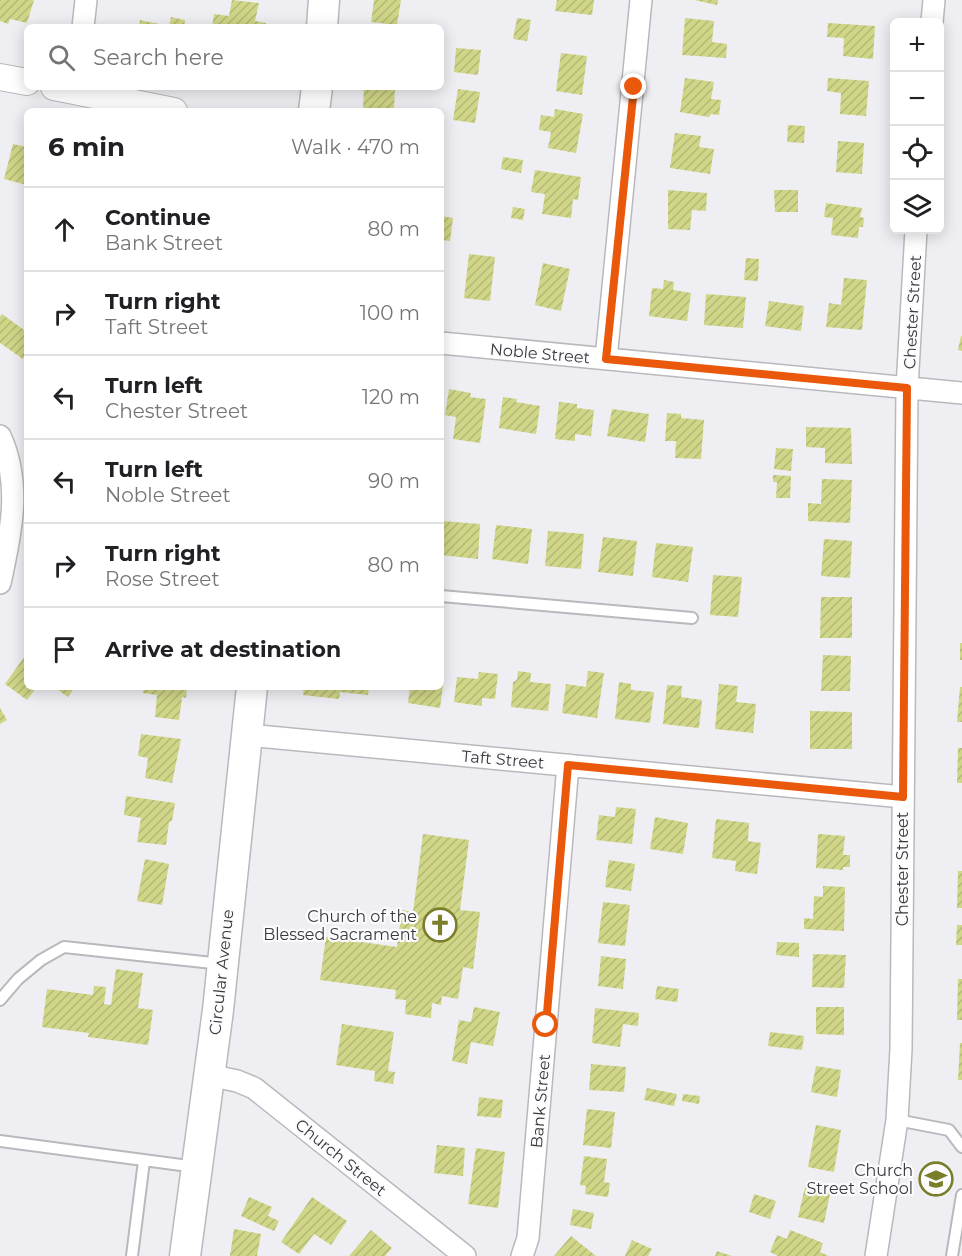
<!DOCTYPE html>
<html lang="en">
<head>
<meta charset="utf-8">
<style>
  body { margin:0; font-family:Montserrat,sans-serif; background:#f2f2f2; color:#202124 }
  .controls { position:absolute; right:18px; top:18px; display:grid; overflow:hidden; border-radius:9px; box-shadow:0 3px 15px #0003 }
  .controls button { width:54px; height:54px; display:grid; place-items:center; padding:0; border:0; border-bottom:2px solid #e0e0e0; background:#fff; color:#202124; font:30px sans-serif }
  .stop { position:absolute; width:18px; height:18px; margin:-14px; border:4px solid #ea580c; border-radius:50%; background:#fff }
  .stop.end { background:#ea580c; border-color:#fff; box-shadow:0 2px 6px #0008 }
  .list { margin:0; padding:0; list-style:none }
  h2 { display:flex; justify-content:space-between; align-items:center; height:78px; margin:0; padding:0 24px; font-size:26px }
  h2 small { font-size:20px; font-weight:400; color:#757577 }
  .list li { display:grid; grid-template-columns:39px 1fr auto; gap:18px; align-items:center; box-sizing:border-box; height:84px; padding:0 24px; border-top:2px solid #e0e0e0 }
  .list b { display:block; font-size:22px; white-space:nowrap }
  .list p { margin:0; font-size:20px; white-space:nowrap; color:#757577 }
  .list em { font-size:20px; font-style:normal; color:#757577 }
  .icon { flex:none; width:33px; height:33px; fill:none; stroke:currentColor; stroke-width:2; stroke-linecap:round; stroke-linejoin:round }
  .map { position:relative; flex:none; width:962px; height:1256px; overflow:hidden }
  .search { position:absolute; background:#fff; box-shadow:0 3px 15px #0003; left:24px; top:24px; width:420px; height:66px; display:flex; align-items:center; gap:15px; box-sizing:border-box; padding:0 21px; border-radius:9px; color:#757577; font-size:22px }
  .panel { position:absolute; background:#fff; box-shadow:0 3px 15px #0003; left:24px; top:108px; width:420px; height:582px; border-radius:9px }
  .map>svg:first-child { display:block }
  .building { fill:url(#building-hatch) }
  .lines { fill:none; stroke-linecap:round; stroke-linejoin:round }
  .service-casing { stroke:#b9b9bd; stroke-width:14 }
  .minor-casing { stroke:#b9b9bd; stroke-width:24 }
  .tertiary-casing { stroke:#b9b9bd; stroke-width:28 }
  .secondary-casing { stroke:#b9b9bd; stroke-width:33 }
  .service { stroke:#fff; stroke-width:10 }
  .minor { stroke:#fff; stroke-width:21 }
  .tertiary { stroke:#fff; stroke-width:26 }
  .secondary { stroke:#fff; stroke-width:30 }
  .route { stroke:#ea580c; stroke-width:8 }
  .labels { text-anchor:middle; stroke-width:4.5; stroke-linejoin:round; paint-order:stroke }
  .street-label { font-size:16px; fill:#39393a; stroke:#fcfcff }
  .poi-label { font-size:16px; fill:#39393a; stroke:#fcfcff; text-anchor:end }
</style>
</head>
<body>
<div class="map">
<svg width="962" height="1256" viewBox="0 0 962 1256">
  <defs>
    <pattern id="building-hatch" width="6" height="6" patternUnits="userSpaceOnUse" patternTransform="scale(1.5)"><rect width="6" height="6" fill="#d0d687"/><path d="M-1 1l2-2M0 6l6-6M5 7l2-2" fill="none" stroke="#b3b875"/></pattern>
  </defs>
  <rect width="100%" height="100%" fill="#efeff3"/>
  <!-- building -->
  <path class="building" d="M0,0H34L27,23L10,19L8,24L0,21Z
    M232,0L259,3L255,21L266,23L265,27H212L214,14L229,16Z
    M374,0H401L397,25L371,22Z
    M557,0H594L592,15L555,11Z
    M694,0H718L717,5Z
    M171,17L185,20L184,27H169Z
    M517,18L531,20L527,41L513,39Z
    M685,18L714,21L712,42L727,44L726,58L682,55Z
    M140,20L168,26L167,27H139Z
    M828,23L875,26L873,59L843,56L844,38L827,37Z
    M456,48L481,50L478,75L454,72Z
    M561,53L587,56L582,95L556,91Z
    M685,78L714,82L711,99L721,100L719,115L711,114L709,117L680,112Z
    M828,78L869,81L866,116L840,114L841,93L827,91Z
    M364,87H395L394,110L363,108Z
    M458,89L480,92L475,123L453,120Z
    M555,109L583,114L576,153L548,148L551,132L539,130L541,115L554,117Z
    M788,125L805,126L804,143L787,142Z
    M675,133L701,136L699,147L714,149L710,174L670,168Z
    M838,141L864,143L862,174L836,172Z
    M13,144L27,147V185L4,179Z
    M503,157L523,160L521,173L501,169Z
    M535,170L581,177L578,200L573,199L571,218L542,214L545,194L531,192Z
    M668,190L707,193L706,211L692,210L690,230L668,229Z
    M774,190H798V212H775Z
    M826,203L862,208L860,217L864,218L863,227H859L858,238L831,235L833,218L824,217Z
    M513,207L525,209L523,220L511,218Z
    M441,216L453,218L450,241L441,240Z
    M469,254L495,257L490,301L464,298Z
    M746,258L759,259L758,281L744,280Z
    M543,263L570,269L561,311L535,305Z
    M844,278L867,280L862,330L826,327L829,303L841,305Z
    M664,280L674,282L673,290L691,293L687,321L649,316L652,288L663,289Z
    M706,294L746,297L743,328L704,325Z
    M769,301L804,306L801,331L765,326Z
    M2,314L27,332V353L23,359L0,343V317Z
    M961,336H962V351L958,350Z
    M449,389L471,393L470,397L486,399L480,443L453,439L456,417L445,415Z
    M503,397L517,399L516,402L540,406L536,434L499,428Z
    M559,402L577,404V408L594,410L591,436L575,434V441L555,439Z
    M612,409L649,414L645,442L607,436Z
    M667,413L681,414V418L704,420L701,459L675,458L676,441H665Z
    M806,427L851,428L852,464L825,463V448L806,447Z
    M776,448L793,449L791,471L774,469Z
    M773,475L791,476L790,498H776L777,482H773Z
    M822,479L852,480L850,523L808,521V503L821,504Z
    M443,521L480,524L478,559L441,555Z
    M496,525L532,529L528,564L492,559Z
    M548,531L584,534L581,569L545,566Z
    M603,537L637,541L633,576L598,572Z
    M824,539L852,541L850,578L821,576Z
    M656,543L693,547L688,582L652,577Z
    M713,575L742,577L738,617L710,615Z
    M821,597H852V638H820Z
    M960,643H962V660H960Z
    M27,653V687H37L27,700L5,684Z
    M823,655L851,656L850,691H821Z
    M518,671L531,673L530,682L551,684L548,711L511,707L513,682L517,680Z
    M588,671L604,673L597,718L562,713L566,684L586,687Z
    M479,672L498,674L495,699L482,698V706L454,702L457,677L478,679Z
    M441,678H444L440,708L408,703L410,687H441Z
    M619,682L631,684V690L654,692L650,723L615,719Z
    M719,684L738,686L736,702L756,704L753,733L715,729Z
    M667,685L682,686L681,697L702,700L699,728L663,724Z
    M54,687H75L68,697Z
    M144,687H187L186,698L182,697L179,720L155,717L157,695L143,693Z
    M304,687H369L368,695L340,692L339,699L303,695Z
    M960,687H962V722H957Z
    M0,708L7,720L0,724Z
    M810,711L852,712V749H810Z
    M141,734L181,739L172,783L145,778L148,758L138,756Z
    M958,748H962V783H957Z
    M126,796L175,803L172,821L169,822L166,845L137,842L141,818L124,815Z
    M616,807L636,809L632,844L596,840L599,815L615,817Z
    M655,817L688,823L683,854L650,849Z
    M716,819L749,823L748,841L761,843L757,874L735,871L736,861L712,858Z
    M423,834L469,840L460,910L480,912L473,969L463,967L458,999L442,996L441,1005L432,1003L431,1018L405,1014L406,1000L395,999L396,990L320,980L326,937L397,947L402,910L413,912Z
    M818,834L845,836L843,855H850V867H843V870L816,868Z
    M145,859L169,864L162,905L137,901Z
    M609,860L635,864L631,891L605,887Z
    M958,871H962V908H957Z
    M823,886L845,887L844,931L804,929V918L813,919L814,896L823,897Z
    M603,902L630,905L625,946L598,943Z
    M957,925H962V945H956Z
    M777,942L799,943V957L776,955Z
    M813,954L846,955L844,988L812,987Z
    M601,956L626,959L623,989L598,986Z
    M116,969L143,973L138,1008L153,1010L148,1045L88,1037L89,1033L42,1027L47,989L93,995L94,986L106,987L104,1004L111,1005Z
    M958,979H962V1020H957Z
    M657,986L679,989L677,1002L655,999Z
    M474,1007L500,1012L493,1046L471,1042L467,1064L452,1061L459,1020L471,1022Z
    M816,1007H844V1035L816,1034Z
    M595,1008L639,1013L638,1026L623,1024L620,1047L592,1043Z
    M342,1024L394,1032L388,1071L395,1072L393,1084L374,1081L375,1071L336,1065Z
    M770,1032L804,1036L802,1050L768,1046Z
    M960,1043H962V1080H958Z
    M591,1064L626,1067L624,1092L589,1090Z
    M816,1066L841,1070L837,1097L811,1092Z
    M647,1088L677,1094L674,1106L644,1100Z
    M683,1094L700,1096L699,1104L682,1101Z
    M479,1097L503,1100L501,1118L477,1116Z
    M587,1109L615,1112L611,1148L583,1145Z
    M816,1125L841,1130L834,1172L808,1167Z
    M437,1145L465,1148L463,1176L434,1173Z
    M476,1148L505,1152L498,1208L468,1204Z
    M584,1156L607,1159L604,1182L610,1183L608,1197L585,1194L586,1186L580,1185Z
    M806,1183L831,1189L824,1223L798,1217Z
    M754,1194L776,1201L770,1219L749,1212Z
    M249,1197L272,1207L268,1216L279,1221L274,1231L241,1216Z
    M312,1197L347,1221L331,1245L314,1234L299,1254L281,1242Z
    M573,1209L594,1213L591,1229L570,1225Z
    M234,1229L261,1234L257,1256H230Z
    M371,1230L392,1248L385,1256H349Z
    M790,1230L823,1243L820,1252L829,1256H778L770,1252L777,1235L787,1239Z
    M571,1236L596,1256H554Z
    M632,1240L652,1249L648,1256H625Z
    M717,1251L732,1256H715Z"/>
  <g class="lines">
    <defs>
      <path id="service" d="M441,596L692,618
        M0,1000L18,979L41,960L64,947L222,964
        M897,1120L949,1130L962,1147
        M0,1141L196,1167
        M132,1256L144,1161
        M952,1256L962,1195"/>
      <path id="minor" d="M932,22L934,0
        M83,27L86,0
        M441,343L962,393
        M606,359L641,0
        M0,436C22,483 11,534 0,583
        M247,735L903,797
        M209,1075L237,1081L254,1088L465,1256
        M522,1256L528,1238L568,765
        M876,1256L897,1120L901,1049L907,388L916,230"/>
      <path id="tertiary" d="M0,77L27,82
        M54,87L174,111"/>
      <path id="secondary" d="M322,27L324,0
        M314,111L317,87
        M185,1256L218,1010L252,687"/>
    </defs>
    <!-- service casing -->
    <use href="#service" class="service-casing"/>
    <!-- minor casing -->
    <use href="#minor" class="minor-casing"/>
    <!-- tertiary casing -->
    <use href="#tertiary" class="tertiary-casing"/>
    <!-- secondary casing -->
    <use href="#secondary" class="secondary-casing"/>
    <!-- service -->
    <use href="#service" class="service"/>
    <!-- minor -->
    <use href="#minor" class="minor"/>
    <!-- tertiary -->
    <use href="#tertiary" class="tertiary"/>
    <!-- secondary -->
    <use href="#secondary" class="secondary"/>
  </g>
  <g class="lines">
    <!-- route -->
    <path class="route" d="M546,1025L568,765L903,797L907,388L606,359L634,87"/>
  </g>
  <!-- icons -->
  <defs>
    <symbol id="church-ring" viewBox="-11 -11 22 22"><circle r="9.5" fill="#fcfcff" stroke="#7a7e28" stroke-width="1.5"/><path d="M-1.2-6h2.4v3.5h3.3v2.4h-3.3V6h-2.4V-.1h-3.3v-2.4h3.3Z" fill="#7a7e28"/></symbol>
    <symbol id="school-ring" viewBox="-11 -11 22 22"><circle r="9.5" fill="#fcfcff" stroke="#7a7e28" stroke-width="1.5"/><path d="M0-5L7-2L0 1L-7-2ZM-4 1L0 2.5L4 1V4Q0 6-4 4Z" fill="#7a7e28"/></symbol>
  </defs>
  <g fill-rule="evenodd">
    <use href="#church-ring" x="421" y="906" width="38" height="38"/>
    <use href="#school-ring" x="917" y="1160" width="38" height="38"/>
  </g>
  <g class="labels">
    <!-- street labels -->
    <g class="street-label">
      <text transform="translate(912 312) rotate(-87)" y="6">Chester Street</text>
      <text transform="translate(540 353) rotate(5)" y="6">Noble Street</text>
      <text transform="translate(503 759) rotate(5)" y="6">Taft Street</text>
      <text transform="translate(902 869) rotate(-90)" y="6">Chester Street</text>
      <text transform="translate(221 972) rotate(-84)" y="6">Circular Avenue</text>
      <text transform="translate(540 1101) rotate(-85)" y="6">Bank Street</text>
      <text transform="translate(341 1157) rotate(39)" y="6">Church Street</text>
    </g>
    <!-- poi labels -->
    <g class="poi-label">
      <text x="417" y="922">Church of the<tspan x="417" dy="18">Blessed Sacrament</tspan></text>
      <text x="913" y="1176">Church<tspan x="913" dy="18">Street School</tspan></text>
    </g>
  </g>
</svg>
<div class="controls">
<button>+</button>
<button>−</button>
<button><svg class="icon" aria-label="locate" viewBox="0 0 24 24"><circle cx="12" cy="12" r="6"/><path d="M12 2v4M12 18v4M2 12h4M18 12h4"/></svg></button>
<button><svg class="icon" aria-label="layers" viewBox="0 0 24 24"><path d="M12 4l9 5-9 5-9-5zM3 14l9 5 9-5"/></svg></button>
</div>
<div class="stop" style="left:546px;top:1025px"></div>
<div class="stop end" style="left:634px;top:87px"></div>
<div class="search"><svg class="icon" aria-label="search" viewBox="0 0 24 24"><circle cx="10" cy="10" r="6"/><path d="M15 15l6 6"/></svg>Search here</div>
<section class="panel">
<h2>6 min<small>Walk · 470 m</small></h2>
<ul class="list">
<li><svg class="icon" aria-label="ahead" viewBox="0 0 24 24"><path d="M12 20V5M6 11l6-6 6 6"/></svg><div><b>Continue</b><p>Bank Street</p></div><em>80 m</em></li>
<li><svg class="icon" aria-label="right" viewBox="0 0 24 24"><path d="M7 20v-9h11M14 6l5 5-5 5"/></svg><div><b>Turn right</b><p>Taft Street</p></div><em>100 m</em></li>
<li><svg class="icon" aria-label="left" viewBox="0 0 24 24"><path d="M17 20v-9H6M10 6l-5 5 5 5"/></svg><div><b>Turn left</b><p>Chester Street</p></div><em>120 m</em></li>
<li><svg class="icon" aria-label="left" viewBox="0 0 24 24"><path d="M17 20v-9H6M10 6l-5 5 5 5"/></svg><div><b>Turn left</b><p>Noble Street</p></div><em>90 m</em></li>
<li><svg class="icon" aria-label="right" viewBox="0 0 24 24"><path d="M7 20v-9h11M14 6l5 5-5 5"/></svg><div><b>Turn right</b><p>Rose Street</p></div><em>80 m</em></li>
<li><svg class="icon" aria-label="arrive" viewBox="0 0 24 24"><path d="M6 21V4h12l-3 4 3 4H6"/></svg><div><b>Arrive at destination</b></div></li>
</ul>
</section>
</div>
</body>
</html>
